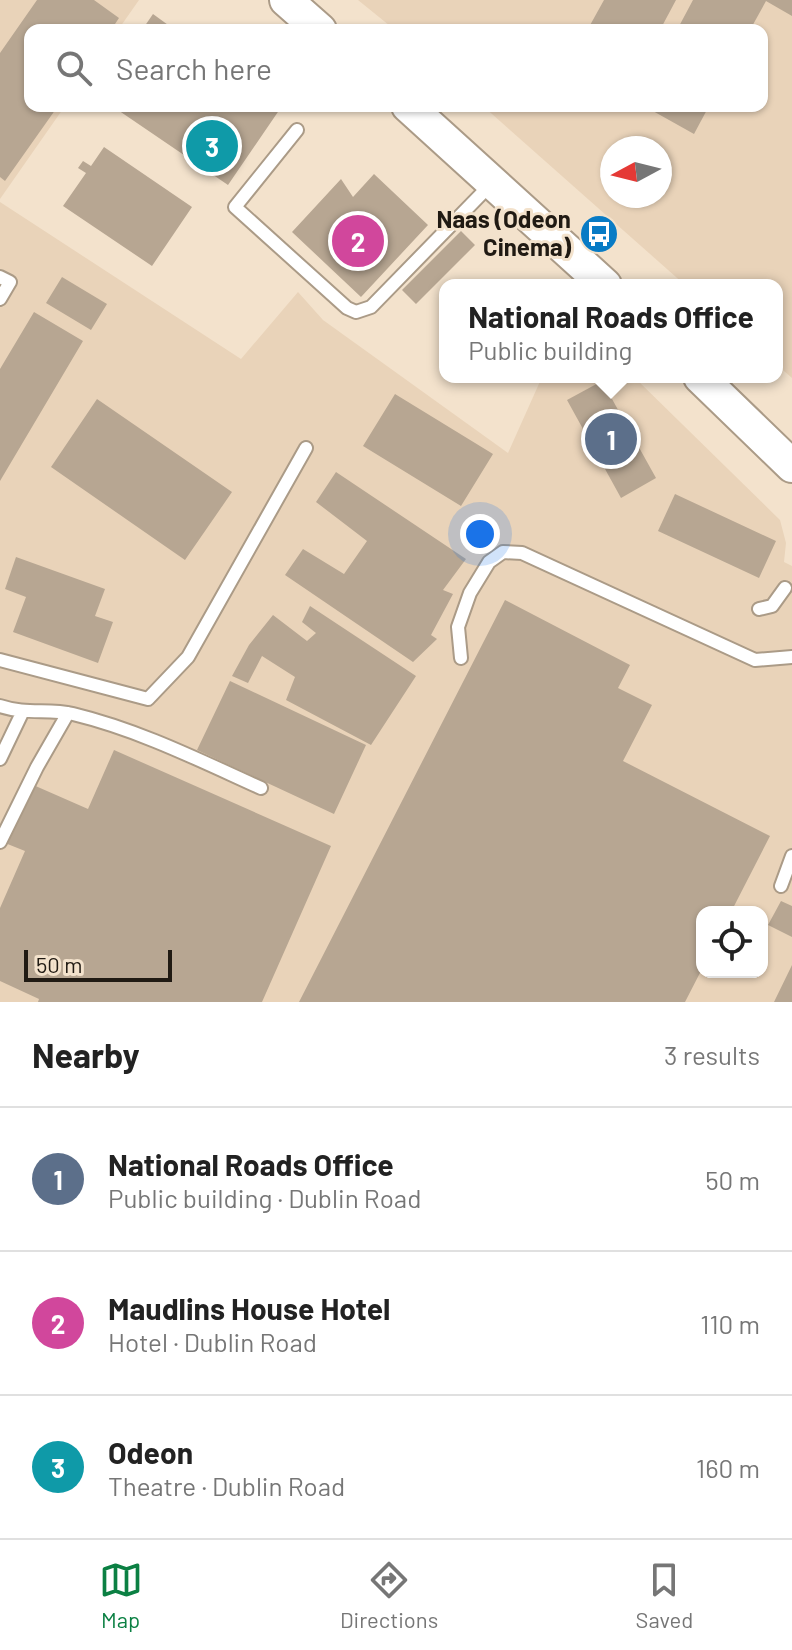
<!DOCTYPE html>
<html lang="en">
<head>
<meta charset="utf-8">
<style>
  body { margin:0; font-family:Barlow,sans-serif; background:#f6f6f6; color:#222 }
  .controls { position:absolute; right:24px; bottom:24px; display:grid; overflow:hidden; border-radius:16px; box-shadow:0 2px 6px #0004 }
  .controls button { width:72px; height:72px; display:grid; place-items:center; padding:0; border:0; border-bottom:2px solid #e0e0e0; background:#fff; color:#222; font:40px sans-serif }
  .compass { position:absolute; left:600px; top:136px; width:72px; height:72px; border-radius:50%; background:#fff; box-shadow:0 2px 6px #0004; rotate:263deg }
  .scale { position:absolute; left:24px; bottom:20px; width:148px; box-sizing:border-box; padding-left:8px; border:4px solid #201a13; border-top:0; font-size:22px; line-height:28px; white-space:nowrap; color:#201a13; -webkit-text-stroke:6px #f3e2cc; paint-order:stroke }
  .you { position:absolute; left:480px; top:534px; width:28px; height:28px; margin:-20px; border:6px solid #fff; border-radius:50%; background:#1a73e8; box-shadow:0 0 0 12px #1a73e833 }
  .badge { display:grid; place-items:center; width:52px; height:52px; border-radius:50%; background:#0b8043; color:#fff; font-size:26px; font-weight:700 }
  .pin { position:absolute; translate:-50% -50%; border:4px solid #fff; box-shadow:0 2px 8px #0006 }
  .popup { position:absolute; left:439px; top:279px; width:344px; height:104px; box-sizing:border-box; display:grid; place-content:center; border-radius:16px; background:#fff; filter:drop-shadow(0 2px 6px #0005); font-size:26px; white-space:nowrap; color:#767676 }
  .popup b { font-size:30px; color:#222 }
  .popup::after { content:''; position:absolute; left:50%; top:100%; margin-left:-16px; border:16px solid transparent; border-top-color:#fff }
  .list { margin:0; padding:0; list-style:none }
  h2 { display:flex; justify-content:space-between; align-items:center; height:104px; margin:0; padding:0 32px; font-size:34px }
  h2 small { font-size:26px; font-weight:400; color:#767676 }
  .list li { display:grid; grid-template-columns:52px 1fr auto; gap:24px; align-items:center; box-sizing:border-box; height:144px; padding:0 32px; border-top:2px solid #e0e0e0 }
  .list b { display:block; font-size:30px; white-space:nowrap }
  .list p { margin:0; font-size:26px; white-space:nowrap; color:#767676 }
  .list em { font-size:26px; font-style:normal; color:#767676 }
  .icon { flex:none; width:44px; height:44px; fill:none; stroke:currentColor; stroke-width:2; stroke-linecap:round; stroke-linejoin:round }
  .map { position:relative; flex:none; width:792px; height:1002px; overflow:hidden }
  .search { position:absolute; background:#fff; box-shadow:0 2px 6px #0004; left:24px; right:24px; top:24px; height:88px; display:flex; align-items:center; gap:20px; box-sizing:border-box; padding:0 28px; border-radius:16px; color:#767676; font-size:30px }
  .sheet { height:536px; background:#fff }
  nav { display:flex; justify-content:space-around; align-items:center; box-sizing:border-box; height:112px; border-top:2px solid #e0e0e0; background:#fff; font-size:22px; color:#767676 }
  nav a { display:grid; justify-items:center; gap:4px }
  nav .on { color:#0b8043 }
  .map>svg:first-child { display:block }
  .built { fill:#e9d3b9; fill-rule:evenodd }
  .building { fill:#b7a692 }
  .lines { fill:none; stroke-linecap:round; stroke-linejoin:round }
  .lane-casing { stroke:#ab9b87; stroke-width:16 }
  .secondary-casing { stroke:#ab9b87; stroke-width:36 }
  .lane { stroke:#fff; stroke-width:12 }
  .secondary { stroke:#fff; stroke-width:32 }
  .labels { text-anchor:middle; stroke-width:6; stroke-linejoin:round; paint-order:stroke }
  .poi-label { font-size:24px; font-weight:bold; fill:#201a13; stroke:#f3e2cc; text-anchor:end }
</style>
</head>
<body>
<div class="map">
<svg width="792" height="1002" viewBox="0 0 792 1002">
  <rect width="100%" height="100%" fill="#f3e2cc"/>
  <!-- built -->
  <path class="built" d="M0,0H139L118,30H30V106H65L0,199Z
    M358,0H792V378L777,365V285H685L483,106H762V30H395ZM612,148H660V196H612Z
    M0,202L241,359L298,292L323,320L508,453L542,377H634L780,520L786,543L784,562L792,566V1002H0ZM702,912H762V972H702Z"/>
  <!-- building -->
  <path class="building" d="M37,0H94L119,18L111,30H30V106H58L5,181L0,177V53Z
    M604,0H676L660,30H595L589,27Z
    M693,0H792V16L766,1L750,30H677Z
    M153,14L175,30H142Z
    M112,106H282L228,185Z
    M644,106H709L694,134Z
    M104,147L192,207L152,266L63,206L86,173L78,168L83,161L91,166Z
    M374,174L428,225L361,297L292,232L341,179L353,197Z
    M461,231L475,245L416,304L402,290Z
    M62,277L107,304L91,330L46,303Z
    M34,312L83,341L0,481V369Z
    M602,381L656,478L621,498L567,400Z
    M395,394L493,454L461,506L363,446Z
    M97,399L232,492L185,560L51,467Z
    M336,472L466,559L443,590L453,594L431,635L437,639L413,662L285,575L303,549L344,574L367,541L316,502Z
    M675,494L776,541L759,578L658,531Z
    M16,557L105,589L95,616L113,622L98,663L13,632L26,597L5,589Z
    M505,600L630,665L618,688L652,705L623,761L770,836L731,912H702V969L685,1002H299Z
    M310,606L416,676L371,745L286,700L295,677L262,656L248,683L232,676L249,645L273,615L307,641L316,633L302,622Z
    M230,681L366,745L334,814L197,750Z
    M114,750L331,846L262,1002H38L39,999L0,981V908L25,851L5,843L31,784L88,809Z
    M781,901L792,906V937L768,925Z
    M792,965V1002H774Z"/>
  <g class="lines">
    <defs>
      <path id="lane" d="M297,130L235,207L347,308L356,312L371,307L492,183
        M0,277L10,282L0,299
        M759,609L772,606L785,588
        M461,658L458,627L470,593L489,562L503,552L522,553L755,660L792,657
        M0,660L148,699L188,657L306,448
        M0,706C27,715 48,708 73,714C139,730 199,760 261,788
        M0,759L22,713
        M0,842L37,767L68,713
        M781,886L792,856"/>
      <path id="secondary" d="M286,0L320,30
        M408,106L605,285
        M700,377L792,466"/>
    </defs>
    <!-- lane casing -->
    <use href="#lane" class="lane-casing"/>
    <!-- secondary casing -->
    <use href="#secondary" class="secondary-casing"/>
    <!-- lane -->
    <use href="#lane" class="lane"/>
    <!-- secondary -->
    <use href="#secondary" class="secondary"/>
  </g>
  <!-- icons -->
  <defs>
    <symbol id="bus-disc" viewBox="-11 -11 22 22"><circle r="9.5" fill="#087bc5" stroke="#f3e2cc"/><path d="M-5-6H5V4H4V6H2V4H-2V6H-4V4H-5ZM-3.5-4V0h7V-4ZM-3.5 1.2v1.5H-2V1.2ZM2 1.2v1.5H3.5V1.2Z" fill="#fff"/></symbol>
  </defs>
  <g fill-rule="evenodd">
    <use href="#bus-disc" x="577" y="212" width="44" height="44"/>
  </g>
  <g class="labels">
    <!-- poi labels -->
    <g class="poi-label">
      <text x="571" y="228">Naas (Odeon<tspan x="571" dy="28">Cinema)</tspan></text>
    </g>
  </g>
</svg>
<div class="controls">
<button><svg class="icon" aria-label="locate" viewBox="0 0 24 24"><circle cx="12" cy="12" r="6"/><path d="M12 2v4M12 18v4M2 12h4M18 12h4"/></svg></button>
</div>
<svg class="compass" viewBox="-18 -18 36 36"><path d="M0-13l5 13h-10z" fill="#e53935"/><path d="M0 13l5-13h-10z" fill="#767676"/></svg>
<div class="scale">50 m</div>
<div class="you"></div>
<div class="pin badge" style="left:611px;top:439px;background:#5c6f8a">1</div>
<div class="popup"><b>National Roads Office</b>Public building</div>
<div class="pin badge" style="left:358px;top:241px;background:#d1479c">2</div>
<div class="pin badge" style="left:212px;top:146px;background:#0f9aa8">3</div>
<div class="search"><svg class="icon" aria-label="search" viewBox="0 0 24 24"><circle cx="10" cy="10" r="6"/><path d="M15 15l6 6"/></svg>Search here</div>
</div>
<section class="sheet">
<h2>Nearby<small>3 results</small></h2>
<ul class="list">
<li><span class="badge" style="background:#5c6f8a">1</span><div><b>National Roads Office</b><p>Public building · Dublin Road</p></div><em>50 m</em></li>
<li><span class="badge" style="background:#d1479c">2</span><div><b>Maudlins House Hotel</b><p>Hotel · Dublin Road</p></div><em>110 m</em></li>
<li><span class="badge" style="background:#0f9aa8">3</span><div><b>Odeon</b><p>Theatre · Dublin Road</p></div><em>160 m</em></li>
</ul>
</section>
<nav>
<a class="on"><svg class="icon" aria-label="map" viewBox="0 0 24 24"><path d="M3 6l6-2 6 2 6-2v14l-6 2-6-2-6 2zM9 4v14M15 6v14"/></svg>Map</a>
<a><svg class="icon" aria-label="directions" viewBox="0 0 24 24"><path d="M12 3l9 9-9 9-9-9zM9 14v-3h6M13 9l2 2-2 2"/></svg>Directions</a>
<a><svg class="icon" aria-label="saved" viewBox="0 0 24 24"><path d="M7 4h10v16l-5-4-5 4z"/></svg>Saved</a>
</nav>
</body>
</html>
